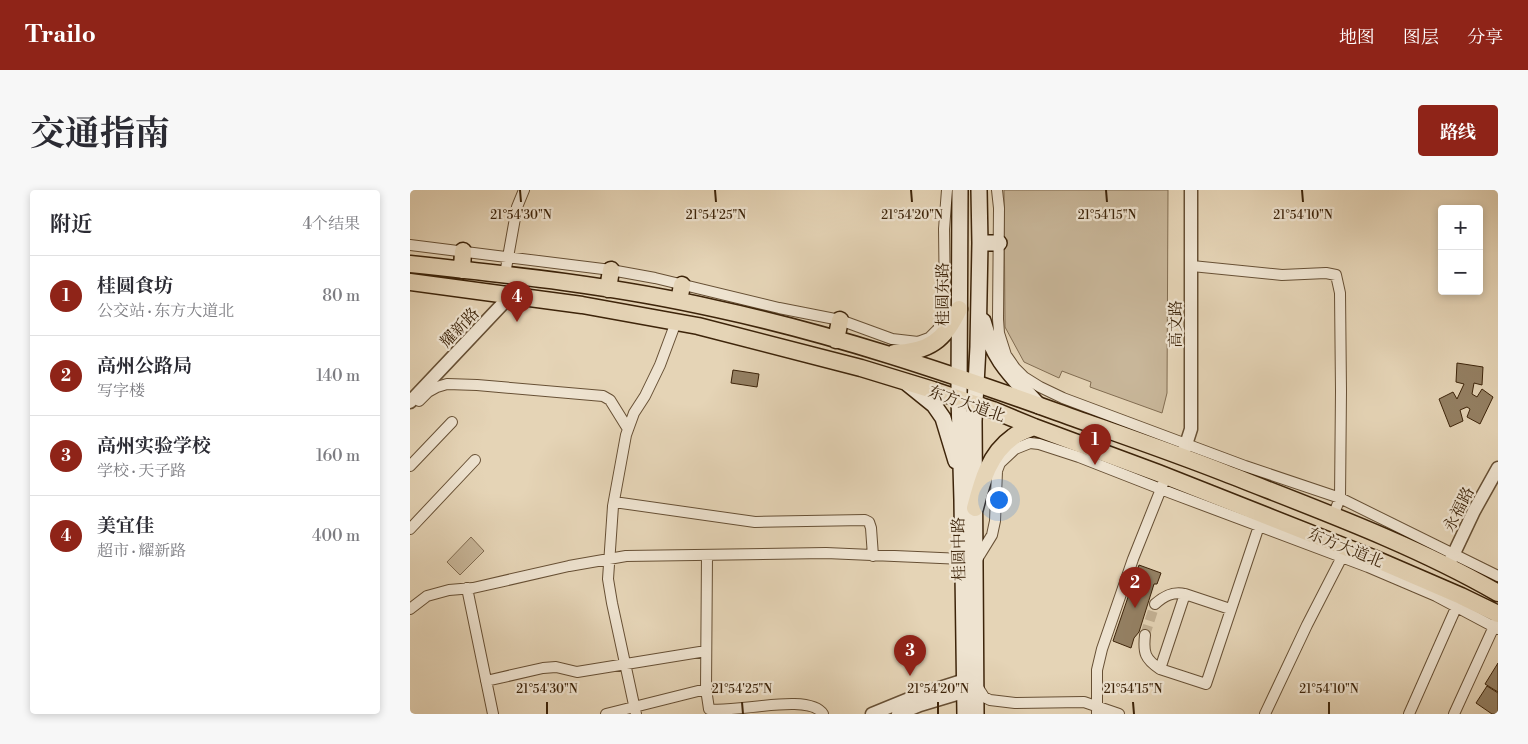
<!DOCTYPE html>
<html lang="zh">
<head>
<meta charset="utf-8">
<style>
  body { margin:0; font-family:"Libre Bodoni","Noto Serif SC",serif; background:#f7f7f7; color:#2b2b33 }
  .controls { position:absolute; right:15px; top:15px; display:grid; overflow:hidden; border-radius:5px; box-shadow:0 2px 8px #0003 }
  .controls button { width:45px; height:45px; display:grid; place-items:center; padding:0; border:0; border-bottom:1px solid #e1e1e2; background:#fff; color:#2b2b33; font:25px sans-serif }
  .you { position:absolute; left:588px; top:309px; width:18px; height:18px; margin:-12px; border:4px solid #fff; border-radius:50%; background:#1a73e8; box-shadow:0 0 0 8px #1a73e833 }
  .badge { display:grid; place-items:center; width:32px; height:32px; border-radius:50%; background:#8f2418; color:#fff; font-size:16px; font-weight:700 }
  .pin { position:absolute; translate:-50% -41px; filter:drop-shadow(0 1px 2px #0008) }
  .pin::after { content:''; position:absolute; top:26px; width:18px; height:15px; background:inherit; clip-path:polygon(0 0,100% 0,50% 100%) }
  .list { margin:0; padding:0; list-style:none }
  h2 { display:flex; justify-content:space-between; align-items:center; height:65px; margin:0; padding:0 20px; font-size:21px }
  h2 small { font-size:16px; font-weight:400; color:#7c7c81 }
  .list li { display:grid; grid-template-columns:32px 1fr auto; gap:15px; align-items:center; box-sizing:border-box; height:80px; padding:0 20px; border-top:1px solid #e1e1e2 }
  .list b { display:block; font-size:19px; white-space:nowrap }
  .list p { margin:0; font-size:16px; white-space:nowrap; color:#7c7c81 }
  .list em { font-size:16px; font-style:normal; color:#7c7c81 }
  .map { position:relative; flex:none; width:1088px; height:524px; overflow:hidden; border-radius:5px }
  header { display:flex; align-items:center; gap:30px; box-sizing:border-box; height:70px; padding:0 25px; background:#8f2418; color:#fff }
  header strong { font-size:24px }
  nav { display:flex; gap:28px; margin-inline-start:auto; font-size:18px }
  .intro { display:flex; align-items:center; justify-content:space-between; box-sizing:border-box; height:120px; padding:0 30px }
  h1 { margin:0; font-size:35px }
  .button { padding:12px 22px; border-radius:5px; background:#8f2418; color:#fff; font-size:18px; font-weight:700 }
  main { display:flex; gap:30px; padding:0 30px }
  aside { flex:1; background:#fff; border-radius:5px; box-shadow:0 2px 8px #0003 }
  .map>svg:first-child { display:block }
  .green { fill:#c8b699; stroke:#826d52 }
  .building { fill:#948063; stroke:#3d240a }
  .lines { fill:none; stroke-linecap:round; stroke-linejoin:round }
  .minor-tunnel { stroke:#c3b194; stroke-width:10; stroke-dasharray:10 5; stroke-linecap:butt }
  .minor-casing { stroke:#675035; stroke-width:12 }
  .tertiary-casing { stroke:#675035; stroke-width:15 }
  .secondary-casing { stroke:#3d240a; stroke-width:18 }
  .primary-casing { stroke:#3d240a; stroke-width:19 }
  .minor { stroke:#eee3d0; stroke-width:10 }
  .tertiary { stroke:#eee3d0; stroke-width:12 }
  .secondary { stroke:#eee3d0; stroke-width:15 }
  .primary { stroke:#e5d4b6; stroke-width:16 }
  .ticks { fill:none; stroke:#3d240a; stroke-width:2 }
  .labels { text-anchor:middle; stroke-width:4.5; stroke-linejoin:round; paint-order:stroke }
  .street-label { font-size:16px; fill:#3d240a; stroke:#eee3d0 }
  .ticks-label { font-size:12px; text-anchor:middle; fill:#3d240a; stroke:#eee3d0; stroke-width:4.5; stroke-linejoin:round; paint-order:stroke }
</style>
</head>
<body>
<header>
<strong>Trailo</strong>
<nav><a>地图</a><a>图层</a><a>分享</a></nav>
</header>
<div class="intro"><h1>交通指南</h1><a class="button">路线</a></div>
<main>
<aside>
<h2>附近<small>4个结果</small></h2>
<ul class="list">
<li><span class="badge">1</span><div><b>桂圆食坊</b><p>公交站 · 东方大道北</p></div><em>80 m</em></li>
<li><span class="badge">2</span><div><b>高州公路局</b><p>写字楼</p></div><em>140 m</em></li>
<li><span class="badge">3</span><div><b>高州实验学校</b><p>学校 · 天子路</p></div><em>160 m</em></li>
<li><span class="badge">4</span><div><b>美宜佳</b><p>超市 · 耀新路</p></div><em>400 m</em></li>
</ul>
</aside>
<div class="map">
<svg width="1088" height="524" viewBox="0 0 1088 524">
  <rect width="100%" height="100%" fill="#e5d4b6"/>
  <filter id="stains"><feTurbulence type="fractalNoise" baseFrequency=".004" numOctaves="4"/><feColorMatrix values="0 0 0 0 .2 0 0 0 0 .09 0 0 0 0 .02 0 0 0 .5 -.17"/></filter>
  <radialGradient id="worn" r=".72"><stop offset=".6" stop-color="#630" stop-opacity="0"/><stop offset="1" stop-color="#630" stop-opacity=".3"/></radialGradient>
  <!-- green -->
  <path class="green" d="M594,0H758L757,203L752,223L680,197L681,192L652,181L649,188L614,172L595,137Z
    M61,347L74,361L50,385L37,372Z"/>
  <!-- building -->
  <path class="building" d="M1047,173L1073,177L1072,195L1064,193L1062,204L1067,207L1072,199L1083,207L1070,234L1057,227L1060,219L1057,217L1050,220L1053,231L1040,237L1029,209L1043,202L1047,209L1054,194L1046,192Z
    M323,180L349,184L347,197L321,193Z
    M729,375L751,383L747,394H744L729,442L724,448L721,458L703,451Z
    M1088,473V502L1075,494Z
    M1077,496L1088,503V524H1082L1066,513Z"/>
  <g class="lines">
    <!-- minor-tunnel -->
    <path class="minor-tunnel" d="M735,445L745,414"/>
    <defs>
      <path id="minor" d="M587,0L589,18L588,129L589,143L596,165L605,178L614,187L630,197L653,208L835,276L930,308L1088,386
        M0,55L201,80L245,88L369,118L430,130L482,149L508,152L519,148L528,139L535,118L534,39L537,0
        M782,76L872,85L916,83L926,85L930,103L931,201L930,308L923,326
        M95,84L107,17L114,0
        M9,211L18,202L27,197L37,194L67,195L193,206L200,210L218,239
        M0,276L42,232
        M204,312L345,332L455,330L459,332L461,338L463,366
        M0,339L65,270
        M297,365L296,499L299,519C323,524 399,502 413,524
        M566,371L582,345L585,331L587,281L590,273L605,259L620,253L629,254L669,267L761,303L958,377L1026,406L1088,439
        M57,398L83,524
        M745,414C754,406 763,401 775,404
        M0,419L17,406L39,400L63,398L159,376L216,366L416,363L553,369
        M820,419L775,404L750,479L796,494L851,330
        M735,445C733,463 735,469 750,479
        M76,491L133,478L146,477L167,482L296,461
        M567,496L574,507L580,510L605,513L674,512L709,524
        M196,524L296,499
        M226,524L202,413L198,389L203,316L216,245L224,223L235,206L250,175L266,132
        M687,524V480L692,459L723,369L753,294
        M855,524L897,435L935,361
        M999,524L1049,411
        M1044,524L1086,432"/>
      <path id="tertiary" d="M0,212L101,105
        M772,267L781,239V0
        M1038,376L1064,321L1088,278
        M462,524L511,504L555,490L566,495L560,500L510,515L488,524"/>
      <path id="secondary" d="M550,0L549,208L552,310L555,524
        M570,53H589
        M573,131C584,172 602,186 629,216
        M498,194L524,215L533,228L546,271
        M566,524L564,231L568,157L570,53L569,0"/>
      <path id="primary" d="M0,74C103,85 206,96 307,119C423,144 536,182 647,222C703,242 759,261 815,283C906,319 1003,354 1088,403
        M52,80L53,61
        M0,92L172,115L288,136L451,178L523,200L583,220L624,237L748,283L963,368L1051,406L1088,424
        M198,99L201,80
        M269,111L272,95
        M426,150L430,130
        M484,163C519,162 535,150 549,119
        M565,318C572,291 579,264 603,247C609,242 617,240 624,237"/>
    </defs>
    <!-- minor casing -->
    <use href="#minor" class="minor-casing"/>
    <!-- tertiary casing -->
    <use href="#tertiary" class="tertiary-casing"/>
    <!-- secondary casing -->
    <use href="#secondary" class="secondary-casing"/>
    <!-- primary casing -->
    <use href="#primary" class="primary-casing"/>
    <!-- minor -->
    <use href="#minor" class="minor"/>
    <!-- tertiary -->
    <use href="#tertiary" class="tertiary"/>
    <!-- secondary -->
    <use href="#secondary" class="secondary"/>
    <!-- primary -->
    <use href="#primary" class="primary"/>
  </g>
  <!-- ticks -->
  <path class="ticks" d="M110,0L111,12M305,0L306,12M501,0L502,12M696,0L697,12M892,0L893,12M137,512V524M332,512L333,524M528,512V524M723,512L724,524M919,512V524"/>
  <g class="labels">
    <!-- street labels -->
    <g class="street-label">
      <text transform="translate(532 104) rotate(-90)" y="6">桂圆东路</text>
      <text transform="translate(765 134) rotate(-90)" y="6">高文路</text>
      <text transform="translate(49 137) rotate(-46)" y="6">耀新路</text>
      <text transform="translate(557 213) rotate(19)" y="6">东方大道北</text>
      <text transform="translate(1048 319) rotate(-63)" y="6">永福路</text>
      <text transform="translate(936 357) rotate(22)" y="6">东方大道北</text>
      <text transform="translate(548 359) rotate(-91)" y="6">桂圆中路</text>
    </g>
  </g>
  <g class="ticks-label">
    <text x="111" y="29">21°54'30"N</text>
    <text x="306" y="29">21°54'25"N</text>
    <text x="502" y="29">21°54'20"N</text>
    <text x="697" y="29">21°54'15"N</text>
    <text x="893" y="29">21°54'10"N</text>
    <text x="137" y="503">21°54'30"N</text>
    <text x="332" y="503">21°54'25"N</text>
    <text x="528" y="503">21°54'20"N</text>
    <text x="723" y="503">21°54'15"N</text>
    <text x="919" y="503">21°54'10"N</text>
  </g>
  <rect width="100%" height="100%" filter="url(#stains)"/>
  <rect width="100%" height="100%" fill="url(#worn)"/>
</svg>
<div class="controls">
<button>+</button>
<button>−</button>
</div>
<div class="you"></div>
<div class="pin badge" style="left:685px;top:275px">1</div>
<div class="pin badge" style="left:725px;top:418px">2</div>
<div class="pin badge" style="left:500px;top:486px">3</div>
<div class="pin badge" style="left:107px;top:132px">4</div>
</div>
</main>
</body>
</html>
